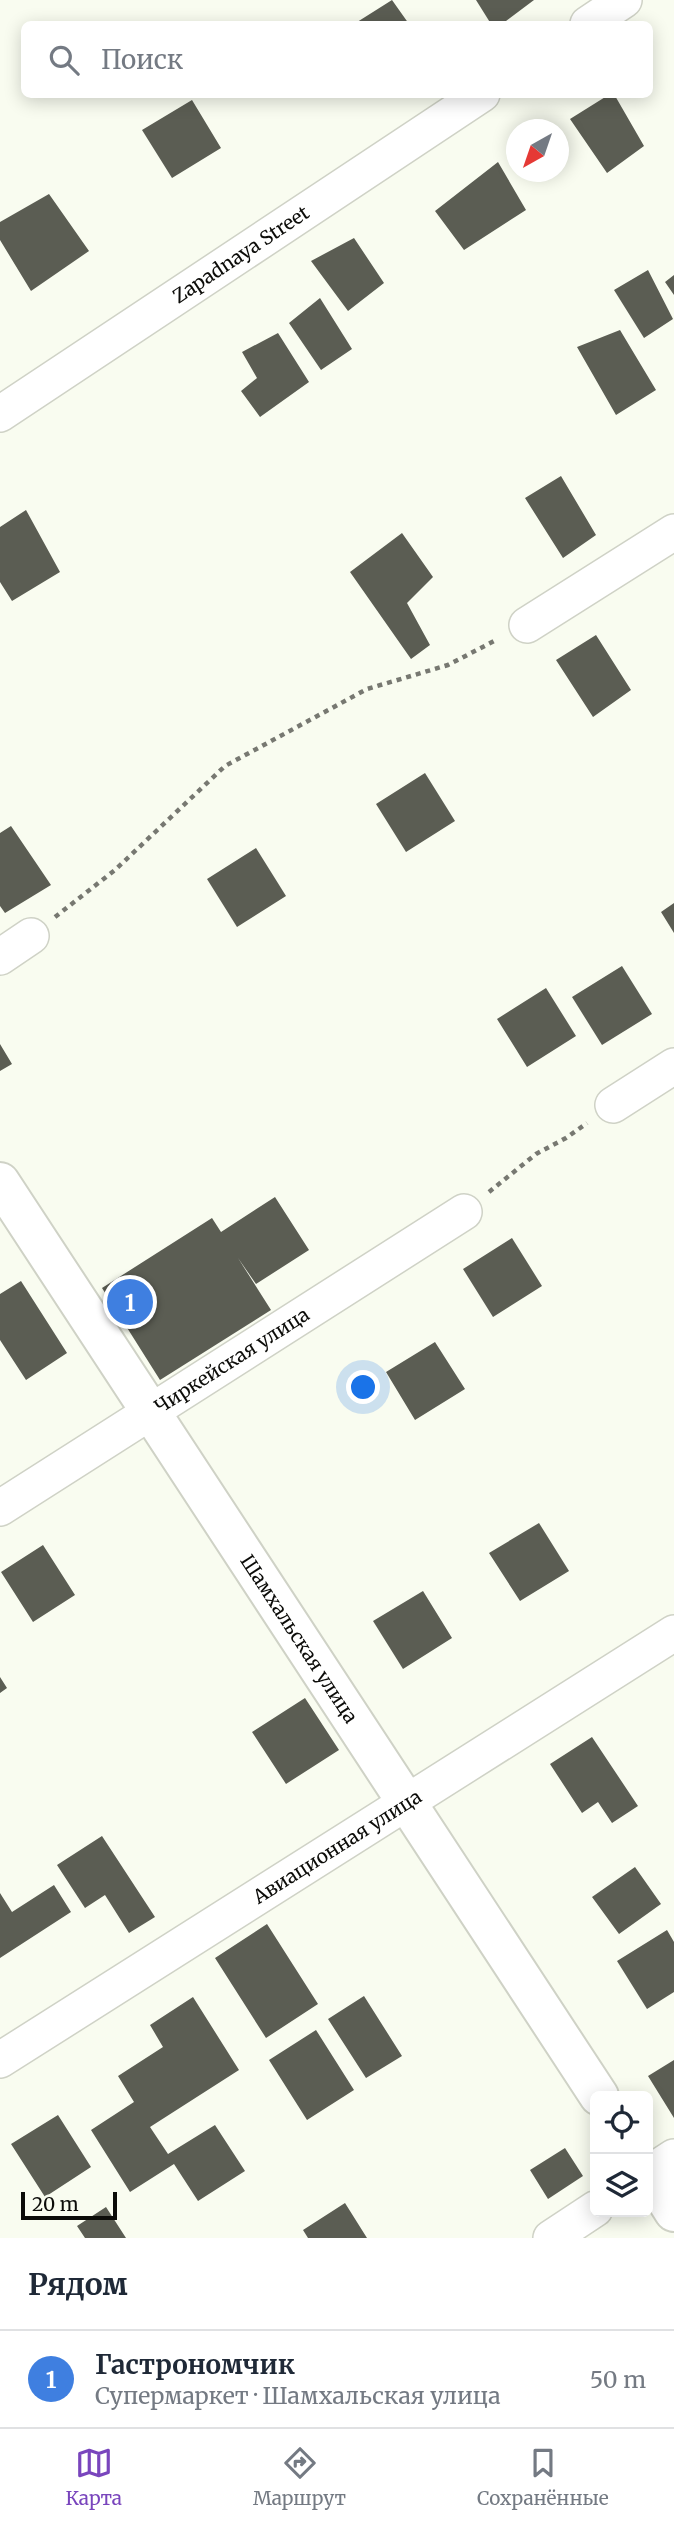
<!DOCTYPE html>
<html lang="ru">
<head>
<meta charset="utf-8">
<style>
  body { margin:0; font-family:Merriweather,serif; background:#f2f2f3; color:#1f2937 }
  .controls { position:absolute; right:21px; bottom:21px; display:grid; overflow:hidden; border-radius:10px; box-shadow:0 4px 18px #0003 }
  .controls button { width:63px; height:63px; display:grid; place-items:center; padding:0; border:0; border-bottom:2px solid #e0e1e3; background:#fff; color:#1f2937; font:35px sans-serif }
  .compass { position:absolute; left:506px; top:119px; width:63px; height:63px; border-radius:50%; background:#fff; box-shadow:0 4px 18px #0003; rotate:220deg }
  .scale { position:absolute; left:21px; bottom:18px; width:96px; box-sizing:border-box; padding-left:7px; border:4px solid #0c0c09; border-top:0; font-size:19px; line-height:24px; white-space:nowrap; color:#0c0c09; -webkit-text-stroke:5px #f9fcf0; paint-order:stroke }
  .you { position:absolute; left:364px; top:1388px; width:24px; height:24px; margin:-18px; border:5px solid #fff; border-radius:50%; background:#1a73e8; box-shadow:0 0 0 10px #1a73e833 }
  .badge { display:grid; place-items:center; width:46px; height:46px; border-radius:50%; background:#7945bd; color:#fff; font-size:23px; font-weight:700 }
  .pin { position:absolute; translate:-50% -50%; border:4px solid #fff; box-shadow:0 2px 7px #0006 }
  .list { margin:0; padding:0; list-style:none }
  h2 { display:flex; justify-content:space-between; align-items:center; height:91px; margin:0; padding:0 28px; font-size:30px }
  h2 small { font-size:23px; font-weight:400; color:#747a83 }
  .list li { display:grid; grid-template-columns:46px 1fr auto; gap:21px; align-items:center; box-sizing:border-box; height:98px; padding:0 28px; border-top:2px solid #e0e1e3 }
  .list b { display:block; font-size:26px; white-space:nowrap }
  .list p { margin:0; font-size:23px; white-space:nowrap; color:#747a83 }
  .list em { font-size:23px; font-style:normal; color:#747a83 }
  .icon { flex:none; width:38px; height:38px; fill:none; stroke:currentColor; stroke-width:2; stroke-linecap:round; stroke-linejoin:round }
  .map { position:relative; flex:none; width:674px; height:2238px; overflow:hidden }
  .search { position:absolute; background:#fff; box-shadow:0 4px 18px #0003; left:21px; right:21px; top:21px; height:77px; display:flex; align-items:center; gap:18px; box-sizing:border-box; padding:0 24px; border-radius:10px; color:#747a83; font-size:26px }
  .sheet { height:189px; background:#fff }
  nav { display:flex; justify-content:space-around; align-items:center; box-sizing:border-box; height:98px; border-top:2px solid #e0e1e3; background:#fff; font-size:19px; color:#747a83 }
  nav a { display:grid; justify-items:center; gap:4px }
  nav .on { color:#7945bd }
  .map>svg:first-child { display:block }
  .building { fill:#5b5d53 }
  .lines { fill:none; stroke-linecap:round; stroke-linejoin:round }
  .minor-casing { stroke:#cfd2c6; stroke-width:38 }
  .tertiary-casing { stroke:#cfd2c6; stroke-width:42 }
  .path { stroke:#777871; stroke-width:4.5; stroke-dasharray:5 5; stroke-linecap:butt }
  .minor { stroke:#fff; stroke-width:35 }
  .tertiary { stroke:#fff; stroke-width:38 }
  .labels { text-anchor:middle; stroke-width:7; stroke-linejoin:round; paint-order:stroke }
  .street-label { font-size:19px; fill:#0c0c09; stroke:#f9fcf0 }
</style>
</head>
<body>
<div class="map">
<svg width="674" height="2238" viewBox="0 0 674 2238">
  <rect width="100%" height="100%" fill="#f9fcf0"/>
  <!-- building -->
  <path class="building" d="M392,0L409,24H354Z
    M476,0H534L502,24H491Z
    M610,94H614L644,146L607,173L570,119Z
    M192,100L221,148L172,178L142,130Z
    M498,162L526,210L464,250L435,211Z
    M49,194L89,251L31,291L0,240V222Z
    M354,238L384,283L348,311L311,261Z
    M648,270L673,319L644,338L614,290Z
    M674,275V295L665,282Z
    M320,298L352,349L321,370L289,323Z
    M620,330L656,390L616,415L577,347Z
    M278,333L309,382L260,417L241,391L257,378L242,352Z
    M561,476L596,535L563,558L525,498Z
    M26,510L60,572L12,601L0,582V527Z
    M402,533L433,577L407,603L430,645L411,659L350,572Z
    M596,635L631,690L593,717L556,660Z
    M425,773L455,821L406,852L376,804Z
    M11,826L51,885L5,913L0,906V833Z
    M256,848L286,896L237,927L207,879Z
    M674,903V933L661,912Z
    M622,966L652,1014L602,1045L572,997Z
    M546,988L576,1036L527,1067L497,1019Z
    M0,1044L12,1064L0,1071Z
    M275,1197L309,1250L256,1284L238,1258L271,1310L160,1380L102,1288L212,1218L221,1232Z
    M512,1238L542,1286L493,1317L463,1269Z
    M21,1281L67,1353L26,1380L0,1340V1294Z
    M435,1342L465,1389L415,1420L386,1372Z
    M539,1523L569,1571L520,1601L489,1553Z
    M43,1545L75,1595L33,1622L1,1572Z
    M423,1591L452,1638L403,1669L373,1621Z
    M0,1677L7,1688L0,1693Z
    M305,1698L339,1750L286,1784L252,1732Z
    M592,1737L638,1806L612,1823L598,1802L582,1813L550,1764Z
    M102,1836L155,1917L129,1933L105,1895L85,1908L57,1865Z
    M635,1867L661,1904L619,1934L592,1897Z
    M54,1885L71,1912L0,1958V1893L12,1912Z
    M267,1924L318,2004L266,2038L215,1958Z
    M667,1930L674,1942V1992L647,2009L617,1961Z
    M364,1996L402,2056L366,2078L328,2019Z
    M193,1997L239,2070L150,2127L168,2154L215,2125L245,2171L198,2201L174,2164L130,2192L91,2130L134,2102L118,2076L163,2047L150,2025Z
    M316,2030L354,2090L307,2120L269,2060Z
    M674,2060V2118L648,2076Z
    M58,2115L91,2167L45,2197L11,2144Z
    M565,2148L583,2176L548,2199L530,2170Z
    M345,2203L367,2238H308L303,2230Z
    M106,2207L126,2238H85L77,2226Z"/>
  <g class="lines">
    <defs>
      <g id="minor">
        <path d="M588,24L624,0"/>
        <path id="s1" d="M0,414L482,94"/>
        <path d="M527,625L674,532"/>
        <path d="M0,957L31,936"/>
        <path d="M613,1105L674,1066"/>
        <path id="s2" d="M0,1508L464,1212"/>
        <path id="s3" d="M0,2060L674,1633"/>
        <path d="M648,2174L674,2157"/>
        <path d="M551,2238L595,2209"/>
      </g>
      <g id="tertiary">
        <path id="s4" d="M0,1182L599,2096"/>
        <path d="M648,2171L674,2212"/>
      </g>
    </defs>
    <!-- minor casing -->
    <use href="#minor" class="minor-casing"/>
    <!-- tertiary casing -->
    <use href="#tertiary" class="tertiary-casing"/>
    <!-- path -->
    <path class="path" d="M55,917L115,870L225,766L367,689L448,665L498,639
      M489,1192L536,1154L566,1138L587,1123"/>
    <!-- minor -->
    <use href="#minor" class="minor"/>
    <!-- tertiary -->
    <use href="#tertiary" class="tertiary"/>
  </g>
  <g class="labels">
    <!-- street labels -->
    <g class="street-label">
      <text dy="7" stroke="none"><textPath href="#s1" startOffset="289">Zapadnaya Street</textPath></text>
      <text dy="7" stroke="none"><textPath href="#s2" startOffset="275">Чиркейская улица</textPath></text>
      <text dy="7" stroke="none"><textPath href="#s4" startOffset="546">Шамхальская улица</textPath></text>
      <text dy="7" stroke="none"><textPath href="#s3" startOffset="399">Авиационная улица</textPath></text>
    </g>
  </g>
</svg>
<div class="controls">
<button><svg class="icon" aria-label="locate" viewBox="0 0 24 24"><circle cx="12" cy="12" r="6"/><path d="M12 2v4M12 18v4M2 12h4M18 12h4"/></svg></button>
<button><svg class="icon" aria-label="layers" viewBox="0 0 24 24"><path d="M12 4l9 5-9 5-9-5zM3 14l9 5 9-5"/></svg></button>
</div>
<svg class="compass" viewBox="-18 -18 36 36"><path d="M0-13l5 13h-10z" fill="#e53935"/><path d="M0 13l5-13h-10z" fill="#747a83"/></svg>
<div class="scale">20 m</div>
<div class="you"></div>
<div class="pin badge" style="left:130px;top:1302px;background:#3f7fe0">1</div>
<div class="search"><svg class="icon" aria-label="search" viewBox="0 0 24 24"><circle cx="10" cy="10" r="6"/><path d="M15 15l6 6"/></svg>Поиск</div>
</div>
<section class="sheet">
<h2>Рядом<small></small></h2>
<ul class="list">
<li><span class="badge" style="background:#3f7fe0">1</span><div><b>Гастрономчик</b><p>Супермаркет · Шамхальская улица</p></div><em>50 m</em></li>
</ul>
</section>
<nav>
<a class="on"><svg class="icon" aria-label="map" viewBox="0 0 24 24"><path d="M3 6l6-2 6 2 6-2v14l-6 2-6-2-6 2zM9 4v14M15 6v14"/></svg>Карта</a>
<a><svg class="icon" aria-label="directions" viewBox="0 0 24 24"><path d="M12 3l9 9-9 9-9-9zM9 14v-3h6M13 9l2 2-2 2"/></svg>Маршрут</a>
<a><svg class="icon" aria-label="saved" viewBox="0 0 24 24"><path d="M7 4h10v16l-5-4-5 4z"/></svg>Сохранённые</a>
</nav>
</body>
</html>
